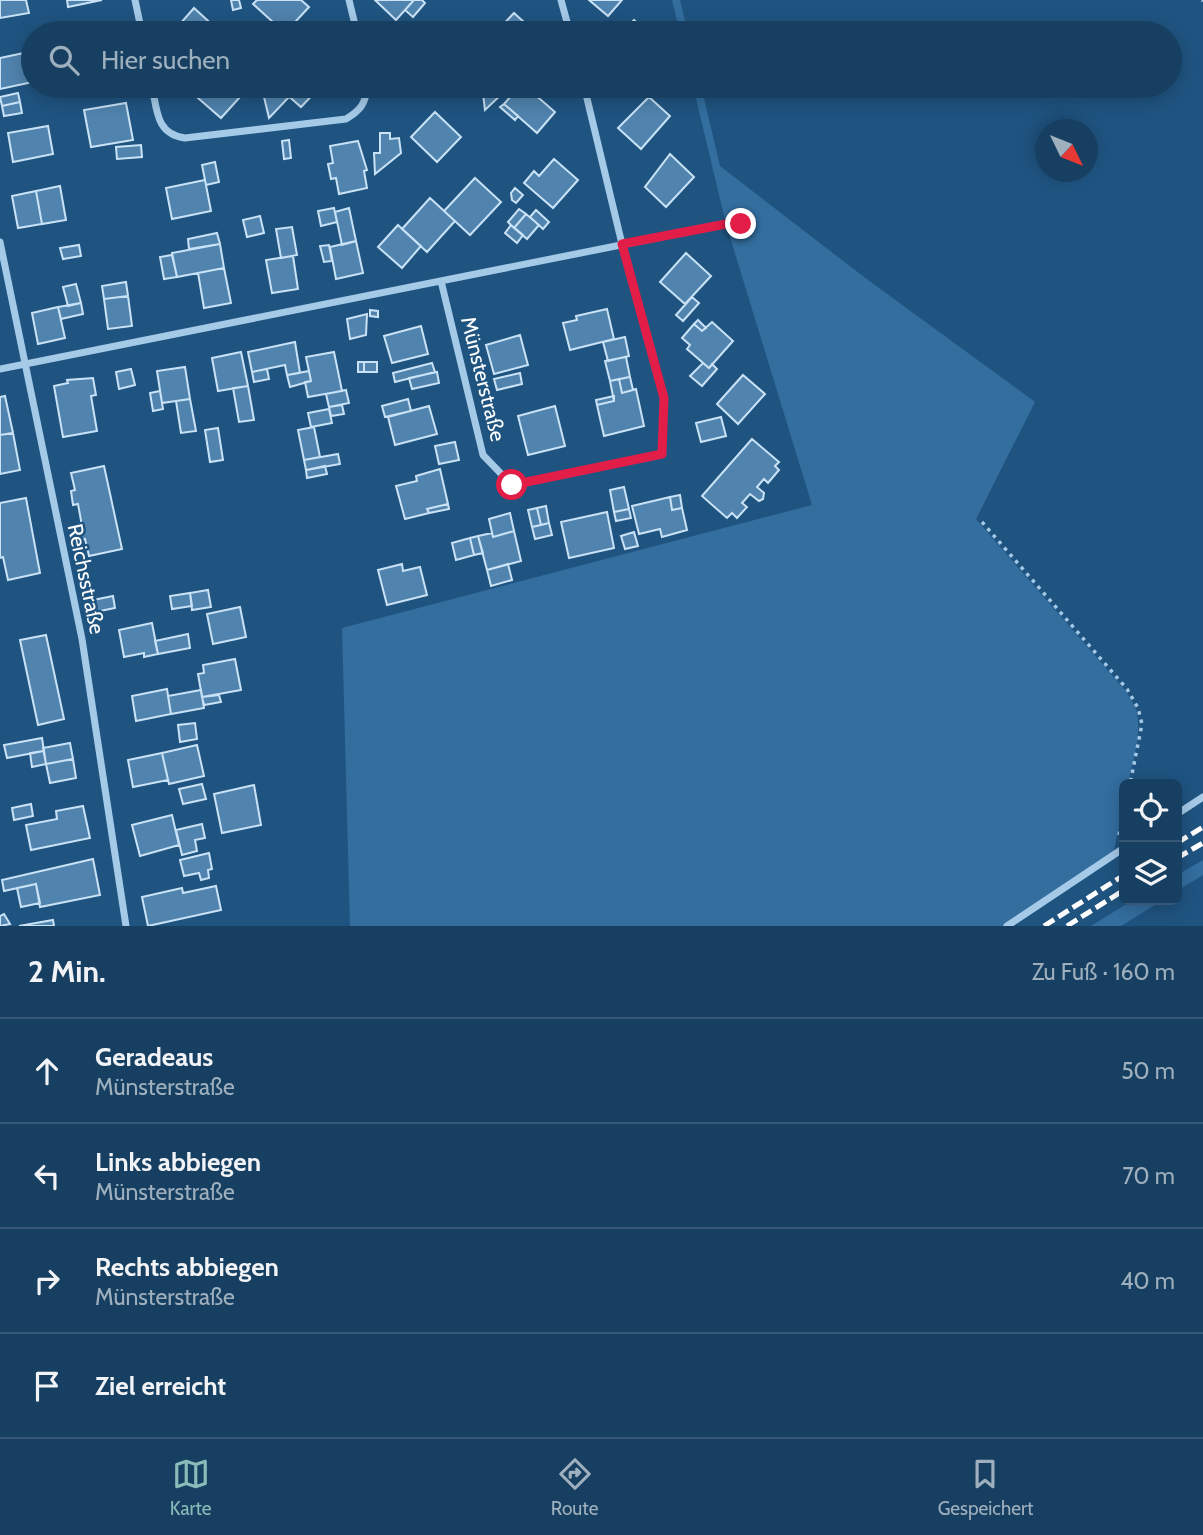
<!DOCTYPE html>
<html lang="de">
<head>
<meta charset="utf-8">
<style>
  body { margin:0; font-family:Cabin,sans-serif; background:#204667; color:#f1f3f6 }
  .controls { position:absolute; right:21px; bottom:21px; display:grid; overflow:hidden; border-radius:10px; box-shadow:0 4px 18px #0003 }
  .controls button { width:63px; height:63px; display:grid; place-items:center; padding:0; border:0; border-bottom:2px solid #365876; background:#173f61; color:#f1f3f6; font:35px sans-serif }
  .compass { position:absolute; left:1035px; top:119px; width:63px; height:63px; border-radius:50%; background:#173f61; box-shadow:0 4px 18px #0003; rotate:133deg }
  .stop { position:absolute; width:21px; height:21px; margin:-16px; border:5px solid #e11d48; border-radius:50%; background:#fff }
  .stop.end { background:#e11d48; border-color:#fff; box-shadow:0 2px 7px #0008 }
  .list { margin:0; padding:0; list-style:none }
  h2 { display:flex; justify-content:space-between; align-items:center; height:91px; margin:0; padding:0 28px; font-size:30px }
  h2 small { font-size:23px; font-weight:400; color:#9eafbd }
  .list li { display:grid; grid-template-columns:46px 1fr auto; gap:21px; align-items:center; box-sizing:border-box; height:105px; padding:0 28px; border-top:2px solid #365876 }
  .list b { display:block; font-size:26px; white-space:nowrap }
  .list p { margin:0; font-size:23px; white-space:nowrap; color:#9eafbd }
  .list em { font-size:23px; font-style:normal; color:#9eafbd }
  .icon { flex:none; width:38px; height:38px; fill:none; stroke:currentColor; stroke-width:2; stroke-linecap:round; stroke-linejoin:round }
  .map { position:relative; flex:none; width:1203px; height:926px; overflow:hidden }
  .search { position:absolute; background:#173f61; box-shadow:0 4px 18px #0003; left:21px; right:21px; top:21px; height:77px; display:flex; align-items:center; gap:18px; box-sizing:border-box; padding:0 24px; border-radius:38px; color:#9eafbd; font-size:26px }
  .sheet { height:511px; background:#173f61 }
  nav { display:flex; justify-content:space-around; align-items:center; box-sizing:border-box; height:98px; border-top:2px solid #365876; background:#173f61; font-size:19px; color:#9eafbd }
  nav a { display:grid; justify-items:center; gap:4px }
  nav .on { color:#8bbbb9 }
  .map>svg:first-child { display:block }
  .green { fill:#336e9f }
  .building { fill:#5084ae; stroke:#c9e2f6; stroke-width:2 }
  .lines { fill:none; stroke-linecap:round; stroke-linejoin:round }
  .path { stroke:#a5cae8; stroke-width:3.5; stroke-dasharray:3.5 5; stroke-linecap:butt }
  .minor { stroke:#a5cae8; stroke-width:7 }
  .rail { stroke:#fff; stroke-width:5; stroke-dasharray:12 5; stroke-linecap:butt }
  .route { stroke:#e11d48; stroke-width:9 }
  .labels { text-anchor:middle; stroke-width:5; stroke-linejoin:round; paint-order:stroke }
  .street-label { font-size:21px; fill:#fff; stroke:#1f5481 }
</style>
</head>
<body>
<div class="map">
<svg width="1203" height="926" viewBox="0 0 1203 926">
  <rect width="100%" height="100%" fill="#1f5481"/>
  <!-- green -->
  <path class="green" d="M672,0H680L688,33H680Z
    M693,86H701L720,166L864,277L1035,402L976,519L1125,690C1129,697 1134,703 1136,710C1143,733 1132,762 1128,784H1124V802L1112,860L1013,926H350L342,628L812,505L726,224Z
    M1203,860V875L1177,891V875Z
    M1133,900H1163L1121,926H1091Z"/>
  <!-- building -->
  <path class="building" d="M0,0H26L29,13L0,18Z
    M67,0H102L68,7Z
    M231,0H239L241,8L233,10Z
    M257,0H301L309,7L285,33L253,4Z
    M375,0H414L396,20Z
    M414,0H422L425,3L413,17L405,10Z
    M589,0H622L608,16Z
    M194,8L217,29L213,33H172Z
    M514,13L536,33H495Z
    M634,20L649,33H623Z
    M117,26L118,33H76Z
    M33,51V82L0,89V58Z
    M196,86H227L240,97L221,118L191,92Z
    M274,86H277L289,97L269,118L264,97Z
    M277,86H321L301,107Z
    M491,86H500L505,91L485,110L483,94Z
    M520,86H525L555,112L537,133L504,104Z
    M18,93L20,102L2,106L0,97Z
    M649,97L670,116L641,149L618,128Z
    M20,102L22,113L4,116L2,106Z
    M126,103L133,140L91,147L84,110Z
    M504,104L518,116L515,120L500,107Z
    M435,112L461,137L437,162L411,137Z
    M48,126L53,154L13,162L8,133Z
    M380,133H390V139L399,138L401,153L375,174L374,153H380Z
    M289,140L291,158L284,159L282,141Z
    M358,141L367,170L364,171L367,188L339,194L336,178L331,179L328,164L333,163L330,146Z
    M141,145L142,157L117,159L116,147Z
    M670,154L694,177L666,207L645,187Z
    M554,159L578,180L553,208L524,183L534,171L539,176Z
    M215,162L219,182L206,185L202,165Z
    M475,178L501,202L470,235L444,211Z
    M205,180L211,211L172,219L166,188Z
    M60,186L66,220L42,224L36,191Z
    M515,188L523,195L516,203L512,200L511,193Z
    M36,191L42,224L18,228L12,196Z
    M430,198L455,221L427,252L402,229Z
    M334,208L337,222L321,226L318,211Z
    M349,208L356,241L342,245L335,212Z
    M519,209L526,214L514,228L508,222Z
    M536,210L549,222L543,229L530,217Z
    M526,214L539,225L527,239L514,228Z
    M260,216L264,233L247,237L243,220Z
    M398,225L421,246L402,268L378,247Z
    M511,225L523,235L517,243L505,233Z
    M292,227L297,255L281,258L276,229Z
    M217,233L220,244L189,249L188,239Z
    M356,241L363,273L336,279L330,247Z
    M220,244L224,268L177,277L172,253Z
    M79,245L81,256L63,259L60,248Z
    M329,245L332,261L324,262L320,246Z
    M686,253L711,276L685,304L660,282Z
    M172,255L177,277L164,279L160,257Z
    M293,256L298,289L272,293L266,260Z
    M224,268L231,303L204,308L198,273Z
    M126,282L128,296L104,299L102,286Z
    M76,284L81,303L68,306L63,287Z
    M128,296L132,326L108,329L104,299Z
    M692,297L699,303L683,321L676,315Z
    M81,303L83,314L61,319L58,307Z
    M58,307L65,338L38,344L32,313Z
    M607,309L614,339L570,350L563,323L577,320L576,316Z
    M370,310L378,311V317L370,316Z
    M367,314L366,335L350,339L347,319Z
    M698,320L706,328L702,331L694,324Z
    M712,322L733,341L709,368L687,349L690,345L682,338L694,324L702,331Z
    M421,326L428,354L392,363L384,336Z
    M520,335L528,365L494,374L486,345Z
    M625,337L629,356L608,361L603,342Z
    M295,342L300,373L287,375L285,365L252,372L248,352Z
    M241,352L248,386L218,391L212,358Z
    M334,352L342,391L308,397L305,382L311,381L306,357Z
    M626,357L630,377L610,381L605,361Z
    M358,362H364V372H358Z
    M364,362H377V372H364Z
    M432,363L435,372L395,382L393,373Z
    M703,363L709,368L712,364L717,369L702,386L690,376Z
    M185,367L190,399L162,403L157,371Z
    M131,369L135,385L119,389L116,372Z
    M267,369L269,379L254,382L252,372Z
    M309,371L311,381L290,387L287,375Z
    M437,372L439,383L412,389L409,378Z
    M520,373L522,384L497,390L494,379Z
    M743,375L765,394L738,424L717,404Z
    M630,377L633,390L622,393L619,379Z
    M93,378L96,395L91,396L97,431L63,437L54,386L68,383L67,380Z
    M619,379L622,393L636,389L644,426L604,436L597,405L614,401L610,381Z
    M248,386L254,420L239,422L233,388Z
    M346,390L349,403L329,407L326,394Z
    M160,391L163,409L153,411L150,393Z
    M5,396L13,433L0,435V397Z
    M614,396V401L597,405L596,400Z
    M190,399L196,431L181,433L176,401Z
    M408,399L411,411L385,417L382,406Z
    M342,405L344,414L331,416L329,407Z
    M429,406L437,434L395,445L388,417Z
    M555,406L565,446L528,455L518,416Z
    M329,409L332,423L311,427L308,413Z
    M721,417L726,436L701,442L696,423Z
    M314,427L320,457L304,460L298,430Z
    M218,428L223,460L210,462L205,430Z
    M13,433L20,470L0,474V435Z
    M752,439L779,462L775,466L779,470L768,483L764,479L757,487L764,493L763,499L759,501L750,494L742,503L747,507L737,518L732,513L727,518L702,496Z
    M455,442L459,460L439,464L435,446Z
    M338,454L340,464L306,470L304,460Z
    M104,466L122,549L89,556L85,539L81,540L79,527L82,526L78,504L73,505L71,491L75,490L71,473Z
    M325,466L327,474L307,478L306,470Z
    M440,469L448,504L427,509L429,513L405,519L396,486L417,481L416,476Z
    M624,487L629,509L614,512L610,490Z
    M680,495L682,508L672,510L670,497Z
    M670,497L672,510L682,508L687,530L662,537L660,529L639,534L632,506Z
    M26,498L40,573L8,580L3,557L0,558V503Z
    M448,504L449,509L429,513L427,509Z
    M546,506L549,523L541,525L537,508Z
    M537,508L541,525L532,527L528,510Z
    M629,509L631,518L616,521L614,512Z
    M607,512L614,548L569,558L561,522Z
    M510,513L514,531L493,537L489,519Z
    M549,523L552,535L535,539L532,527Z
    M514,531L521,561L487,570L478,536L492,533L493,537Z
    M634,532L638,546L625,549L621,536Z
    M478,536L483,553L474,555L470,538Z
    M470,538L474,555L456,560L452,543Z
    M402,564L403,571L420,567L427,595L387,605L378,570Z
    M508,564L512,580L491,586L487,570Z
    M208,590L211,607L192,610L190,593Z
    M190,593L192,606L172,609L170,596Z
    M113,596L115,608L95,612L93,600Z
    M240,607L246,637L213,644L207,614Z
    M152,623L158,654L144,657V653L124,657L119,630Z
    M188,634L190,648L158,654L155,641Z
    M46,635L64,719L38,725L20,640Z
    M235,659L241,690L202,697L198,674L204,673L203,665Z
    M167,689L171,714L136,721L132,696Z
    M201,690L204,708L171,714L168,696Z
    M219,695L221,702L204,705L202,697Z
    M195,723L197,739L180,742L178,725Z
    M42,738L44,751L7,758L4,745Z
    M70,743L73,759L46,764L43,748Z
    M197,745L204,776L169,784L162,753Z
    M44,751L46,764L32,767L30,753Z
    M162,753L168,780L133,787L128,760Z
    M73,759L76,778L50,783L46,764Z
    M202,784L206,799L183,804L179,789Z
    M254,785L261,825L222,833L214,794Z
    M31,804L33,816L14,820L12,808Z
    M83,806L90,838L31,850L26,825L57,819L56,811Z
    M172,815L179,845L140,856L132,825Z
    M202,824L205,838L195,840L197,851L182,855L176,830Z
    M209,853L212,869L208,870L209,878L201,880L199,873L184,876L180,860Z
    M93,859L100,895L40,907L36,884L4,891L2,880Z
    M36,884L40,903L21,907L17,888Z
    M216,886L221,910L148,926L142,897L182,888L183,893Z
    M4,914L10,924L0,926V916Z
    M53,920L54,926H19Z"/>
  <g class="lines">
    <!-- path -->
    <path class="path" d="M1202,0L1203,1
      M982,522L1127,689L1138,708L1142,724L1130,784
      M1119,835L1124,810"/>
    <!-- minor -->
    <path class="minor" d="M135,0L142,33
      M349,0L357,33
      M561,0L570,33
      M152,86C157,110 156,134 185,138L346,119C361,110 366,103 367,86
      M0,242L82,639L126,926
      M441,281L483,455L512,485L662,454L664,398L622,244L584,86
      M0,369L726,224H742
      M1177,814L1203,797
      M1007,926L1124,848"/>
    <!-- rail -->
    <path class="rail" d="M1177,843L1203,827
      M1177,858L1203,843
      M1044,926L1124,875
      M1067,926L1124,890"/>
  </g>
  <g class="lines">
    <!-- route -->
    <path class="route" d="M512,485L662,454L664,398L622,244L726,224H741"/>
  </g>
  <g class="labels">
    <!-- street labels -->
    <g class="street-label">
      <text transform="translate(483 379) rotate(76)" y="7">Münsterstraße</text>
      <text transform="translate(86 579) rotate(78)" y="7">Reichsstraße</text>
    </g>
  </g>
</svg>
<div class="controls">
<button><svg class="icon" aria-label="locate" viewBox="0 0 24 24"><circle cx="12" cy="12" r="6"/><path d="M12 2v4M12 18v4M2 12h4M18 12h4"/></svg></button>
<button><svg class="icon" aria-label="layers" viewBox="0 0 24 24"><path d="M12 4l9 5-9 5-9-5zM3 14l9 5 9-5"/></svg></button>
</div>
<svg class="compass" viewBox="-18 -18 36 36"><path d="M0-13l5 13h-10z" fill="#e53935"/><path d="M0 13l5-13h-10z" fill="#9eafbd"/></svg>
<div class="stop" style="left:512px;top:485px"></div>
<div class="stop end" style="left:741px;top:224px"></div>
<div class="search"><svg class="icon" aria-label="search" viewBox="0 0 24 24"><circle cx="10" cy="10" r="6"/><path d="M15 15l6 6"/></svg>Hier suchen</div>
</div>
<section class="sheet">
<h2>2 Min.<small>Zu Fuß · 160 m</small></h2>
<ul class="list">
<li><svg class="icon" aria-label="ahead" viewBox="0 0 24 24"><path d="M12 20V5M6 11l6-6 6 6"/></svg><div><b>Geradeaus</b><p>Münsterstraße</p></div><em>50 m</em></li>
<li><svg class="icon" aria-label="left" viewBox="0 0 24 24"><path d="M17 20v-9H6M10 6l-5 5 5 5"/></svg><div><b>Links abbiegen</b><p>Münsterstraße</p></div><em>70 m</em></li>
<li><svg class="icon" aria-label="right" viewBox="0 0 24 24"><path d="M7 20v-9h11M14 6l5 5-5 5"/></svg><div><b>Rechts abbiegen</b><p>Münsterstraße</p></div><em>40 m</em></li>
<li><svg class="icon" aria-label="arrive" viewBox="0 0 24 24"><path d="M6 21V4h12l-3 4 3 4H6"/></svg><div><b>Ziel erreicht</b></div></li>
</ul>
</section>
<nav>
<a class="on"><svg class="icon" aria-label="map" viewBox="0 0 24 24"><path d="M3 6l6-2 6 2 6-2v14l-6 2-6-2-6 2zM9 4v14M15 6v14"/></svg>Karte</a>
<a><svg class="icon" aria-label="directions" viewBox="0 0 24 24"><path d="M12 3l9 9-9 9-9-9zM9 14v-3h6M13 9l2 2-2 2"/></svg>Route</a>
<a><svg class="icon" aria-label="saved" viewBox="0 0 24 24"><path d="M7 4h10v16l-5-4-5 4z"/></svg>Gespeichert</a>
</nav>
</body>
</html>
